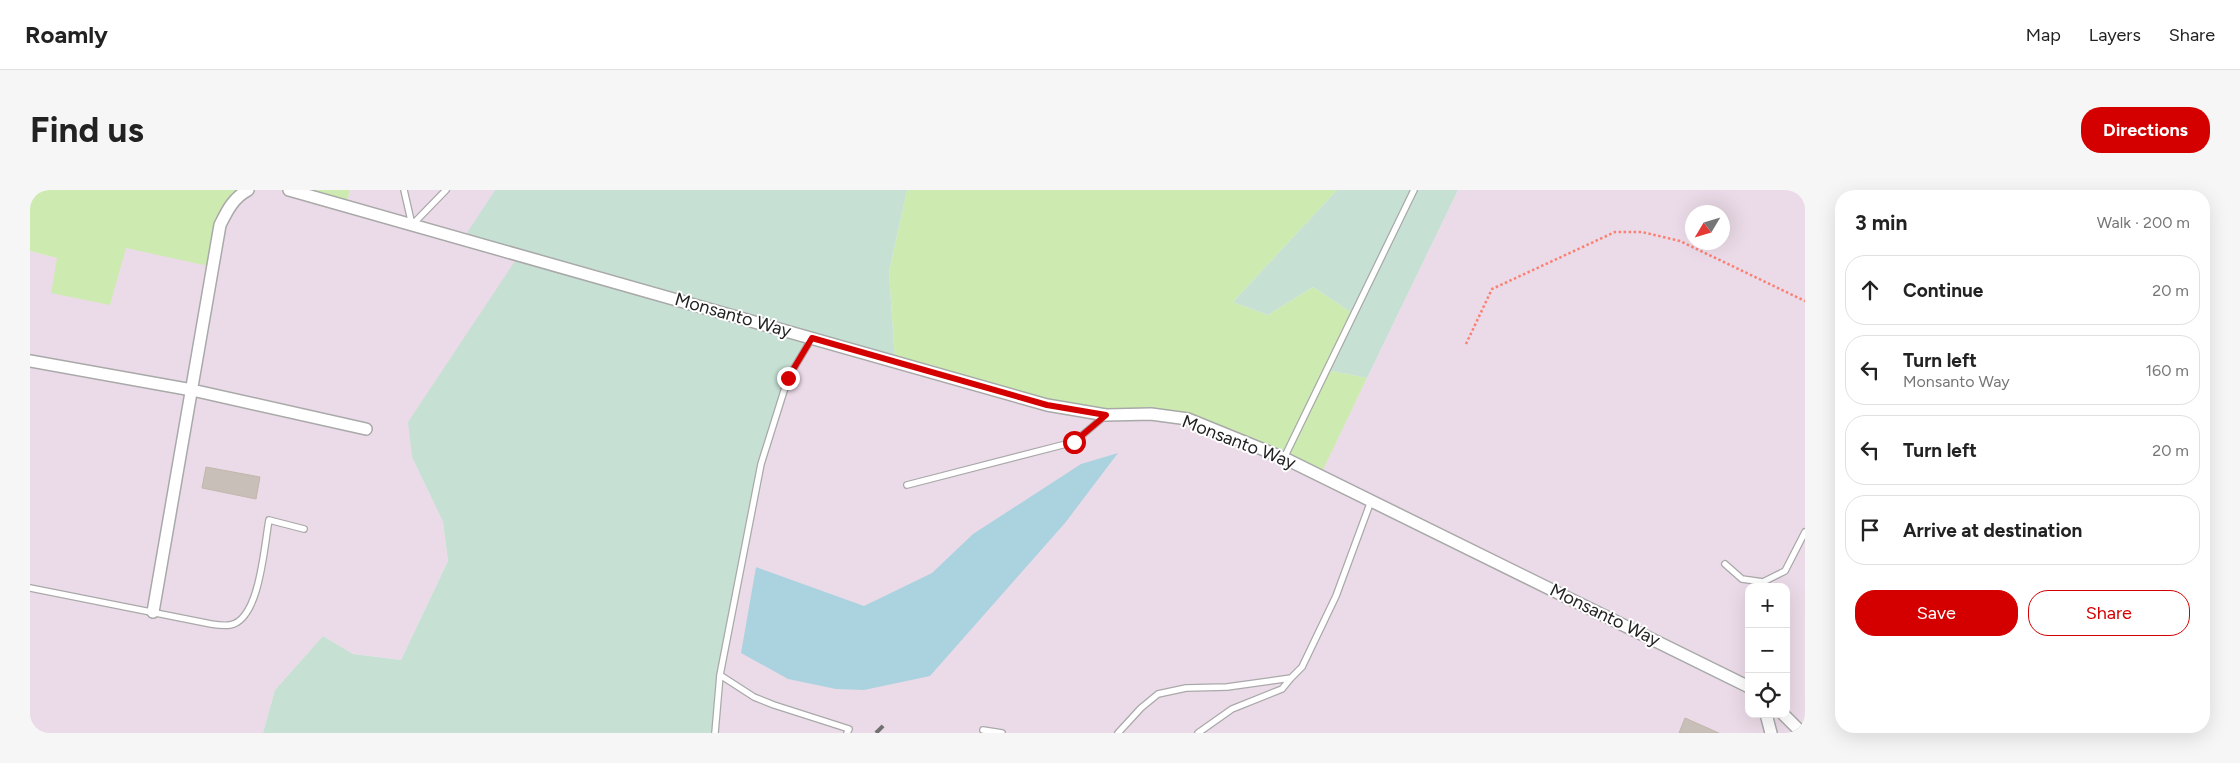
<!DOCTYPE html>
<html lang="en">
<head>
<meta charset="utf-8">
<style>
  body { margin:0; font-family:Figtree,sans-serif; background:#f6f6f6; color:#222 }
  .controls { position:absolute; right:15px; bottom:15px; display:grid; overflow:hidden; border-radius:10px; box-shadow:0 5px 20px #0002 }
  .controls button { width:45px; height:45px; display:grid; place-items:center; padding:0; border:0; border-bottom:1px solid #e0e0e0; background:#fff; color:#222; font:25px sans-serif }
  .compass { position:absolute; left:1655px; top:15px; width:45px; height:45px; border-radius:50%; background:#fff; box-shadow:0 5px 20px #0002; rotate:232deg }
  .stop { position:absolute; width:15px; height:15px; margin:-11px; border:4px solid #d40000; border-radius:50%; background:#fff }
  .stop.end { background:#d40000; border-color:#fff; box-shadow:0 1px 5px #0008 }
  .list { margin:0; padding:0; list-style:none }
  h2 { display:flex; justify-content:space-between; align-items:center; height:65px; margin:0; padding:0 20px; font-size:21px }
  h2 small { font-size:16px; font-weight:400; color:#767676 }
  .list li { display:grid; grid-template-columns:32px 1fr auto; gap:15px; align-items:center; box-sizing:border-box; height:70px; margin:0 10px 10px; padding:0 10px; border:1px solid #e0e0e0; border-radius:20px }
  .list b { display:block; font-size:19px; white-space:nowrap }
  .list p { margin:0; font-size:16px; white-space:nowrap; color:#767676 }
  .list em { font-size:16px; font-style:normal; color:#767676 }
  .actions { display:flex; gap:10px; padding:15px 20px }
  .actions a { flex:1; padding:11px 0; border:1px solid #d40000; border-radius:20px; text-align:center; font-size:18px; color:#d40000 }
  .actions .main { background:#d40000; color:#fff }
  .icon { flex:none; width:28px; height:28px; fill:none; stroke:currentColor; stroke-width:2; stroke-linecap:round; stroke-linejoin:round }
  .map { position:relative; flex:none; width:1775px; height:543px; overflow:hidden; border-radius:20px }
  header { display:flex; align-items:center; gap:30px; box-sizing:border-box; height:70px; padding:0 25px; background:#fff; border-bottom:1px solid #e0e0e0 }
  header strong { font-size:24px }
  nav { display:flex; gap:28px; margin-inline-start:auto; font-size:18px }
  .intro { display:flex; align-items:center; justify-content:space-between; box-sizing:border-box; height:120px; padding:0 30px }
  h1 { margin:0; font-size:35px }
  .button { padding:12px 22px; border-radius:20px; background:#d40000; color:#fff; font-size:18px; font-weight:700 }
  main { display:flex; gap:30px; padding:0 30px }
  aside { flex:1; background:#fff; border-radius:20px; box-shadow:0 5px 20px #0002 }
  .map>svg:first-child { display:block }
  .industrial { fill:#ebdbe8; fill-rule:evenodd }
  .grass { fill:#cdebb0 }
  .wetland { fill:#c6e0d4 }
  .water { fill:#aad3df }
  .building { fill:#c7bfb8; stroke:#c4b6ab }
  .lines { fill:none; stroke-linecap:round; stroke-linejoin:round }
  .lane-casing { stroke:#a9a9a9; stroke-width:8 }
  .street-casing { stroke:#a9a9a9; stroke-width:14 }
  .path { stroke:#fa8072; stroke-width:2.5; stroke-dasharray:2.5 2.5; stroke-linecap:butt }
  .lane { stroke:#fff; stroke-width:5.5 }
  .street { stroke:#fff; stroke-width:11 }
  .rail { stroke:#707070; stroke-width:4; stroke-dasharray:10 10; stroke-linecap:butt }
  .route { stroke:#d40000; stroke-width:6 }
  .labels { text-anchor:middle; stroke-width:4; stroke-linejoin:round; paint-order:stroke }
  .street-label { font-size:18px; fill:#222; stroke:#fff }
</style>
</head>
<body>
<header>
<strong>Roamly</strong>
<nav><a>Map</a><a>Layers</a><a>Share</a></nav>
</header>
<div class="intro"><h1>Find us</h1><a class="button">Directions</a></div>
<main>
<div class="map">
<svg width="1775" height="543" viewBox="0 0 1775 543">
  <rect width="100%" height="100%" fill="#f2efe9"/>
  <!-- industrial -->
  <path class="industrial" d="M218,0H259L316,16L320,0H465L434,49L489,65L382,267L413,332L418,371L371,470L323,464L293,446L245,500L233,543H0V61L27,68L96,58L190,35Z
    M1428,0H1775V543H685L690,485L731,274L758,188L782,148L1158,229L1290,285ZM1662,22H1692V52H1662ZM1719,397H1756V524H1719Z"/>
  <!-- grass -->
  <path class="grass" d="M0,0H218L201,14L183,77L96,58L80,115L21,103L27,68L0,61Z
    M259,0H320L316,16Z
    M877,0H1307L1203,112L1238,125L1283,97L1324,124L1297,180L1337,188L1290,286L1158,229L1076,225L865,172L859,82Z"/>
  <!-- wetland -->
  <path class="wetland" d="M465,0H877L859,82L865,172L783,148L758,188L731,274L690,485L685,543H233L245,500L293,446L323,464L371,470L418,371L413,332L382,267L378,232L489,65L433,49Z
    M1307,0H1428L1337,188L1297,180L1324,124L1283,97L1238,125L1203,112Z"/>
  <!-- water -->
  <path class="water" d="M1088,263L1035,333L900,486L834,500L806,499L758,489L711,463L726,377L834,416L902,383L943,344L1051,274Z"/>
  <!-- building -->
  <path class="building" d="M176,277L230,287L226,309L172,298Z
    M1655,528L1689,543H1649Z"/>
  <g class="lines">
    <defs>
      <path id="lane" d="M374,0L382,35L416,0
        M1254,268L1384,0
        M877,295L1044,252L1076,225
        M1695,374L1712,389L1733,392L1755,381L1775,342
        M0,398L181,434C187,435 194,436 200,435C230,430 234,356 239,330L274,339
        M690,485L724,507L744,515L819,539L817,543
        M1261,488L1272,477L1306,406L1341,311
        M953,540L972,543
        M685,543L690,485L731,274L758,188L782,148
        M1088,543L1111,518L1128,504L1156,498L1197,497L1261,488L1252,499L1202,519L1168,543"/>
      <path id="street" d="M259,0L1017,215L1076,225L1121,224L1158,229L1254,268L1719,497
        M0,171L162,200L336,239
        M123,422L190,35C197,21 203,8 218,0
        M1736,524L1741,543
        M1753,524L1772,543"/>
    </defs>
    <!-- lane casing -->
    <use href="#lane" class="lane-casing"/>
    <!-- street casing -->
    <use href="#street" class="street-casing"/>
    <!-- path -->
    <path class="path" d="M1436,154L1462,99L1585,42H1612L1650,51L1775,111"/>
    <!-- lane -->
    <use href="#lane" class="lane"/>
    <!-- street -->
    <use href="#street" class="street"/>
    <!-- rail -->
    <path class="rail" d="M846,543L856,533"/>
  </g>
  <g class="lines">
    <!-- route -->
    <path class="route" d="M758,188L782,148L1017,215L1076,225L1044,252"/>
  </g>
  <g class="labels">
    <!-- street labels -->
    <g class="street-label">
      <text transform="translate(703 125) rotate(16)" y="6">Monsanto Way</text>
      <text transform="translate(1209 252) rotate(21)" y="6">Monsanto Way</text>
      <text transform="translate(1575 425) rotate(26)" y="6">Monsanto Way</text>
    </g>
  </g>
</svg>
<div class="controls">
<button>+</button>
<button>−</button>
<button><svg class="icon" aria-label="locate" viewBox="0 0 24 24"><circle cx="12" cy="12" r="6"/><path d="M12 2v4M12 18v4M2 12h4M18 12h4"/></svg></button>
</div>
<svg class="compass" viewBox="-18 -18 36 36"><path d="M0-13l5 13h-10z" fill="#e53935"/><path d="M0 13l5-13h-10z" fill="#767676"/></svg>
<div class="stop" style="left:1044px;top:252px"></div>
<div class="stop end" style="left:758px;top:188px"></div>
</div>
<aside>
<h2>3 min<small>Walk · 200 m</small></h2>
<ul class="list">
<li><svg class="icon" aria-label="ahead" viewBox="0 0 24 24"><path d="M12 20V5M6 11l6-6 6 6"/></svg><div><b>Continue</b></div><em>20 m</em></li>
<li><svg class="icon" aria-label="left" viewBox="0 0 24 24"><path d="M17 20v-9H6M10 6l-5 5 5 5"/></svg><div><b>Turn left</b><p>Monsanto Way</p></div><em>160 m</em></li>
<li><svg class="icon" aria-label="left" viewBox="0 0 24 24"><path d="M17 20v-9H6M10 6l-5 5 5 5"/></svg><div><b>Turn left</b></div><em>20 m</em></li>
<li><svg class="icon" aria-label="arrive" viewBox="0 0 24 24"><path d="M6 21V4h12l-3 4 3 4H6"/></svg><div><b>Arrive at destination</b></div></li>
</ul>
<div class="actions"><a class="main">Save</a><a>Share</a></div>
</aside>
</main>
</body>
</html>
